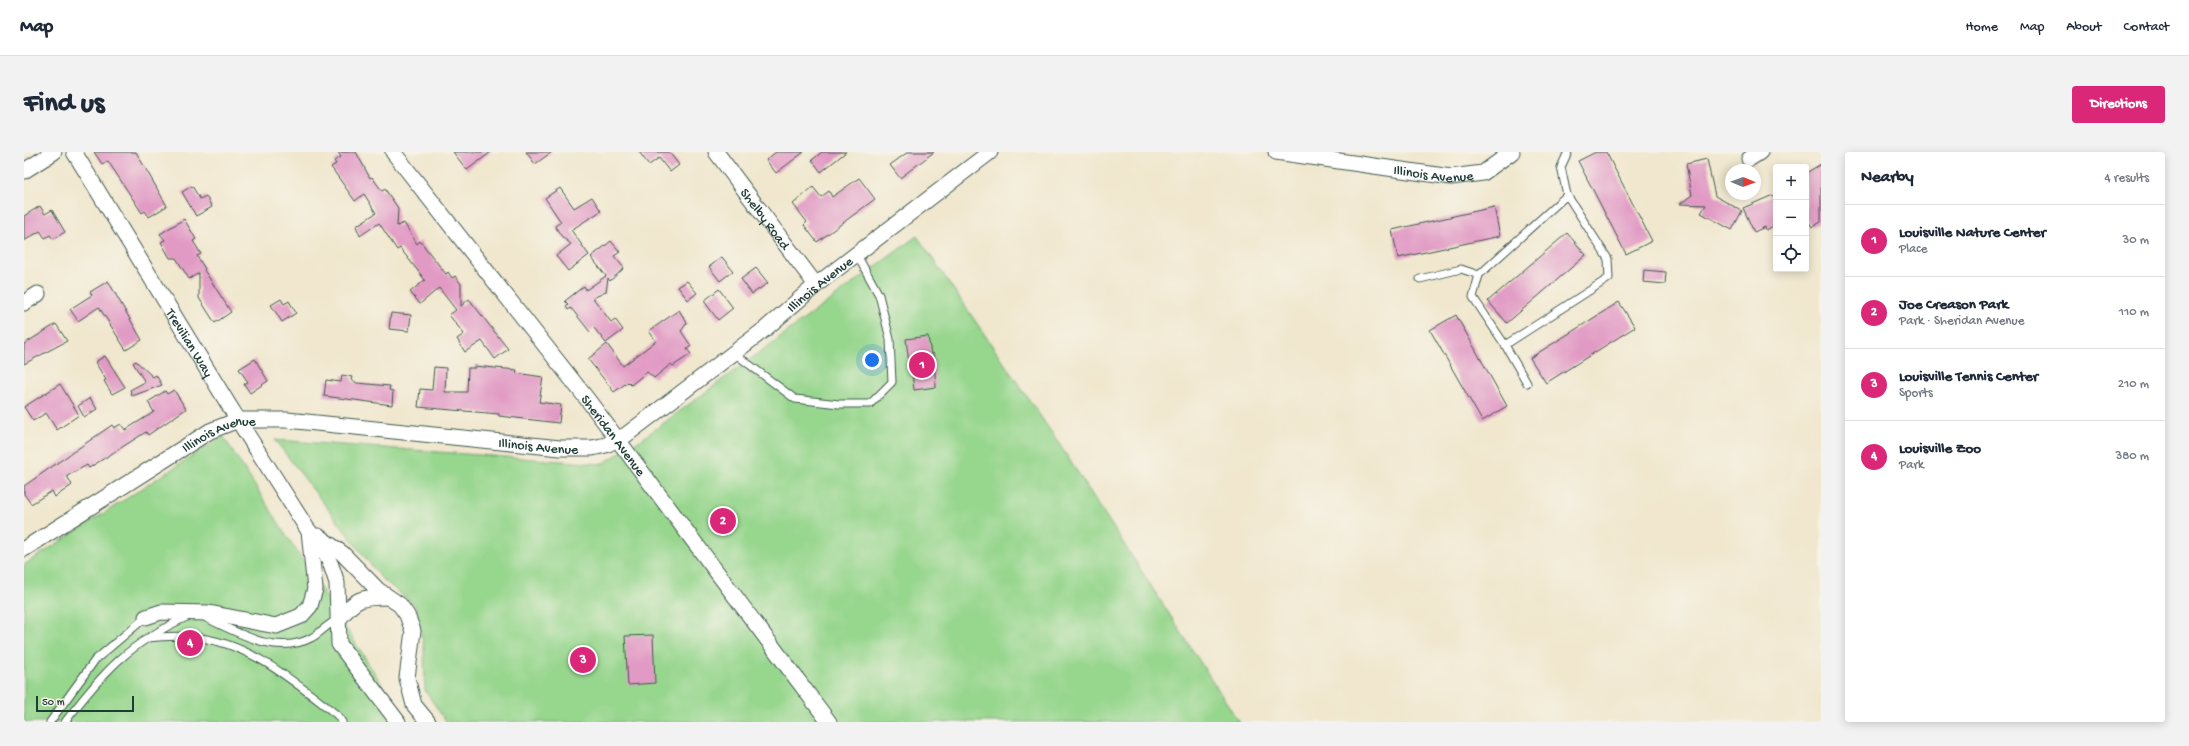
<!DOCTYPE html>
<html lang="en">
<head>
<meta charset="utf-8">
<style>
  body { margin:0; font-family:"Gochi Hand",sans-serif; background:#f2f2f3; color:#1f2937 }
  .controls { position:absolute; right:12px; top:12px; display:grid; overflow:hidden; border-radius:4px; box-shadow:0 2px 10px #0003 }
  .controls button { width:36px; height:36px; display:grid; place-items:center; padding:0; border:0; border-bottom:1px solid #e0e1e3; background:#fff; color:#1f2937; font:20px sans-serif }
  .compass { position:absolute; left:1701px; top:12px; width:36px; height:36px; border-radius:50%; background:#fff; box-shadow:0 2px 10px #0003; rotate:91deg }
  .scale { position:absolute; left:12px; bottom:10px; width:98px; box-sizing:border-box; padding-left:4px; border:2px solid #1f3d34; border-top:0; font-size:11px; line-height:14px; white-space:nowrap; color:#1f3d34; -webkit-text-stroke:3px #f7f3e8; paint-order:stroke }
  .you { position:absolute; left:848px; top:208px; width:14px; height:14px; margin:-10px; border:3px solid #fff; border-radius:50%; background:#1a73e8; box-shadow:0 0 0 6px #1a73e833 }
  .badge { display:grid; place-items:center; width:26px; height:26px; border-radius:50%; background:#db2777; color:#fff; font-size:13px; font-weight:700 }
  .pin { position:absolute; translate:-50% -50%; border:2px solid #fff; box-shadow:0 1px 4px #0006 }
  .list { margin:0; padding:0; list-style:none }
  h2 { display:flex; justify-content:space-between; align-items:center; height:52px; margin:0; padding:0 16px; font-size:17px }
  h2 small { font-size:13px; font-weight:400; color:#747a83 }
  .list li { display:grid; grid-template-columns:26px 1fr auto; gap:12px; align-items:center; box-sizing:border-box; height:72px; padding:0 16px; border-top:1px solid #e0e1e3 }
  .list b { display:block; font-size:15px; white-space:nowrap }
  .list p { margin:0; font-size:13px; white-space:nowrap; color:#747a83 }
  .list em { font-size:13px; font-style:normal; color:#747a83 }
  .icon { flex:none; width:22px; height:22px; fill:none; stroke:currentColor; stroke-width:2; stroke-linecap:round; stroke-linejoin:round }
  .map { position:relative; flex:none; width:1797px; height:570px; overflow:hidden; border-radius:4px }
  header { display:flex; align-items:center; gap:24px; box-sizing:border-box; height:56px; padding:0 20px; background:#fff; border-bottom:1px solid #e0e1e3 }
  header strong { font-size:19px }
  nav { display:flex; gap:22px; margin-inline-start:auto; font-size:14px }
  .intro { display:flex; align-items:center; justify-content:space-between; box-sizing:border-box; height:96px; padding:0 24px }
  h1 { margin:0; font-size:28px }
  .button { padding:10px 18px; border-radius:4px; background:#db2777; color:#fff; font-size:14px; font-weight:700 }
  main { display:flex; gap:24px; padding:0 24px }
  aside { flex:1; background:#fff; border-radius:4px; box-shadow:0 2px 10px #0003 }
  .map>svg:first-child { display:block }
  .green { fill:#96d68d; stroke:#5a8a60 }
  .building { fill:#e19ac4 }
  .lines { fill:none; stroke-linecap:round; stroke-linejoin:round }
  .lane-casing { stroke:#3e564b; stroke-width:9 }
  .street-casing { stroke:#3e564b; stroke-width:17 }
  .lane { stroke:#fff; stroke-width:7 }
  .street { stroke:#fff; stroke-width:15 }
  .labels { text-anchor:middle; stroke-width:4; stroke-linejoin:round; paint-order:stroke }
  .street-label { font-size:14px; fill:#1f3d34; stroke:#f7f3e8 }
</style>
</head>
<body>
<header>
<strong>Map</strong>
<nav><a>Home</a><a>Map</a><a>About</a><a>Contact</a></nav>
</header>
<div class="intro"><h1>Find us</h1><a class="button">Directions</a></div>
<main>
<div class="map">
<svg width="1797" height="570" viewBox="0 0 1797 570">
  <rect width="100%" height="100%" fill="#f7f3e8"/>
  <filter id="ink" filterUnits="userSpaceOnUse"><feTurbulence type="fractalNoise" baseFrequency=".025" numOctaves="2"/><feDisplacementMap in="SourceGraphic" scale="8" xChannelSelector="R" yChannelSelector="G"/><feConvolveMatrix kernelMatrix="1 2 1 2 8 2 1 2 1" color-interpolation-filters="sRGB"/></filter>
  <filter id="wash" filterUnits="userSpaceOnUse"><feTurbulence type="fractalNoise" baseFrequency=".012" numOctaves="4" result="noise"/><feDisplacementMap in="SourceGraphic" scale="16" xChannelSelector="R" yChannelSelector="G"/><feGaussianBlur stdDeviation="0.9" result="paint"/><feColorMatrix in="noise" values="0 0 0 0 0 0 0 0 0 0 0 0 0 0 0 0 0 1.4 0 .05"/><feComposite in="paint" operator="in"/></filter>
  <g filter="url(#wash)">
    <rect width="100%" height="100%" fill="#f0e7ce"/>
    <!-- green -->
    <path class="green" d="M893,84L1032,287L1215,570H422L401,538L400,495L391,453L357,426L251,288L578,312L618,287Z
      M199,284L382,570H0V413Z"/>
    <g id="blocks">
      <!-- building -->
      <path class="building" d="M70,0H112L143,54L125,65L121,59L118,61L84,9L78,12Z
        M314,0H332L346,26L348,25L358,39L361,37L374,56L373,74L380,71L393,92L396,89L422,122L424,120L428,126L431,124L437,132V154L445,147L484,197L471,207L458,189L441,200L433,187L440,182L425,163L432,158L415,136L396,152L386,140L401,128L376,96L373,98L355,71L336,84L332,74L352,61L340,42L331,49L307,15L312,12L310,9L317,5Z
        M429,0H467L443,18Z
        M502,0H528L511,12Z
        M615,0H645L655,13L646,20L635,6L625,13Z
        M752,0H780L752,21L742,8Z
        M798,0H822L797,20L788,8Z
        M884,0H910L876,26L866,13Z
        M1572,0H1582L1628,89L1602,102L1554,9Z
        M1683,7L1691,44L1718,59L1708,78L1677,61L1682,53L1656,52L1668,43L1662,12Z
        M1797,12V70L1788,75L1782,65V21Z
        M835,26L851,47L793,90L780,73L783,70L769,52L789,35L797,45L805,39L808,45Z
        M168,34L176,47L182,44L188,55L172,64L158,40Z
        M536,36L550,56L568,45L577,59L547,78L565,103L544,119L532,104L547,92L538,85L531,74L537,70L521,46Z
        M1749,43L1752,50V73L1742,78L1741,75L1730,80L1719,56Z
        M16,54L21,62L28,58L41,80L29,87L26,83L21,86L16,79L0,89V64Z
        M1470,55L1476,84L1374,106L1368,78Z
        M160,67L172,87L169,89L177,102L173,104L181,117L180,118L207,160L191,171L175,146V121L165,127L152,106H146L137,90L141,88L136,82Z
        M1543,81L1562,103L1483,171L1464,149Z
        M587,89L596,100L590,104L600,116L586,129L584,126L582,140L569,146L587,170L591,167L599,178L582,191L570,176L566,180L547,156L544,158L542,154L544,152L541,149L560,134L562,138L582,124L567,105Z
        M698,105L709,119L696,129L685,115Z
        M732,116L744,131L728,142L717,127Z
        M1620,118L1642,120L1641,132L1619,130Z
        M84,129L118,188L102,198L75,155L54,169L46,157L68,143L66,140Z
        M663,129L673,141L664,148L654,135Z
        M695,137L709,156L694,168L680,149Z
        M257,147L260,152L265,149L272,161L258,170L247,153Z
        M1595,150L1611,175L1522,231L1506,206Z
        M655,158L663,171L657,179L667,194L663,197L667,202L649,214L647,212L630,226L623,220L607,233L604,230L590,240L564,207L583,192L599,214L632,189L625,179Z
        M367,161L387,163L385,179L365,177Z
        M1432,163L1483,254L1458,269L1406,178Z
        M32,172L43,189L0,212V192Z
        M904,184L907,202L909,201L910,210L912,235L890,238L888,220H886L882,187Z
        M81,204L101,235L88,242L80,229L82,228L71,210Z
        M231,207L244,229L226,241L220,232L224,230L215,217Z
        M112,209L129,225L132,223L138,233L108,244L106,238L121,230L109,211Z
        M450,214L493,218L492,221L519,225L515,250L537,253L535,271L475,264V262L394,255L396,237L408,238L410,215L422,216L421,240H443L444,216H451Z
        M318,223L328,225L327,228L333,231L366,234L365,238L369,239L368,253L300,244L302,228L317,230Z
        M36,232L55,263L33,278L22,261L9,269L0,255Z
        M150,238L162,257L124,283L122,280L65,316L63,313L43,324L48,333L31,345L28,339L7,352L0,342V334L88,273L90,276L97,272L101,278L130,260L124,250L141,239L143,242Z
        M66,246L73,257L60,265L54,254Z
        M629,483L631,531L604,533L601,484Z"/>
    </g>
  </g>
  <g filter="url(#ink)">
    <use href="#blocks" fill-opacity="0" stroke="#3e564b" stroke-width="1"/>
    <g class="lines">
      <defs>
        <path id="lane" d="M1543,43L1455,123L1449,145L1481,193L1585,126L1584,107L1543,43L1537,15L1544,0
          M1396,127L1437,117L1455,123
          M1481,193L1503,231
          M710,201L771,247L815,252H846L868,230L866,187L855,143L833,103
          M182,466C215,481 252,504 287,486C297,481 304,471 315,467
          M123,486C138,485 154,483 169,485C226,490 270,530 313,563L318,570
          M26,570L71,508L122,465
          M41,570C79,520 106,490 165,464"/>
        <g id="street">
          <path id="s1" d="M50,0L214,268L284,378L299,397L307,413L313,431L315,492L374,570"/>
          <path id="s2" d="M369,0L567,252L805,570"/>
          <path id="s3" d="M692,0L792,133"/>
          <path id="s4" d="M1252,0L1427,25L1459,21L1488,0"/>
          <path d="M1725,7L1736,0"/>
          <path d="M0,19L30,0"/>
          <path d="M0,151L14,142"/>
          <path d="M294,384L318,401L354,438L376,453L383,463L389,479L383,526L390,553L404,570"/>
          <path id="s5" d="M0,397L186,279L214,268H263L536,296H568L582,293L602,283L741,177L792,133L966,0"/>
          <path d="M122,465L137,460L185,461L252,474L277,464L286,454L291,437L285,379"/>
          <path d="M315,467C332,446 337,445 364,445"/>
        </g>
      </defs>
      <!-- lane casing -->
      <use href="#lane" class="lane-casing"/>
      <!-- street casing -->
      <use href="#street" class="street-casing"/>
      <!-- lane -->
      <use href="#lane" class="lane"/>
      <!-- street -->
      <use href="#street" class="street"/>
    </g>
  </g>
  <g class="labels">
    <!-- street labels -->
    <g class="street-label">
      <text dy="5" stroke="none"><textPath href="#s4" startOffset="159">Illinois Avenue</textPath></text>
      <text dy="5" stroke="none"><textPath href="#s3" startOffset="83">Shelby Road</textPath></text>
      <text dy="5" stroke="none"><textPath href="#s5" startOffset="888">Illinois Avenue</textPath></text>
      <text dy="5" stroke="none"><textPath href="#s1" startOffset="223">Trevilian Way</textPath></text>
      <text dy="5" stroke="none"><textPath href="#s2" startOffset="359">Sheridan Avenue</textPath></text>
      <text dy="5" stroke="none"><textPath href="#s5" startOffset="228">Illinois Avenue</textPath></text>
      <text dy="5" stroke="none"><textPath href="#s5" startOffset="552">Illinois Avenue</textPath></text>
    </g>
  </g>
</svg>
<div class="controls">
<button>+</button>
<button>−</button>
<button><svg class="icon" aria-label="locate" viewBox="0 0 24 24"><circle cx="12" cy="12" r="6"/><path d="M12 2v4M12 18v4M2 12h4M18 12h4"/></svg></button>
</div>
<svg class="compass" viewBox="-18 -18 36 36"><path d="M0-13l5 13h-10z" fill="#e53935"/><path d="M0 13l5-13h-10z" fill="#747a83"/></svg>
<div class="scale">50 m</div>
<div class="you"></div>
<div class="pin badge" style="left:898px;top:213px">1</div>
<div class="pin badge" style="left:699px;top:369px">2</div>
<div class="pin badge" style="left:559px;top:508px">3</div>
<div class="pin badge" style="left:166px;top:491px">4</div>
</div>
<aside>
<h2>Nearby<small>4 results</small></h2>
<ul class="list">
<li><span class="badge">1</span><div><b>Louisville Nature Center</b><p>Place</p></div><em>30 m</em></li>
<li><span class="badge">2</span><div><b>Joe Creason Park</b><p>Park · Sheridan Avenue</p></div><em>110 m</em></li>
<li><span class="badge">3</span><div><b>Louisville Tennis Center</b><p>Sports</p></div><em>210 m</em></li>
<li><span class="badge">4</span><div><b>Louisville Zoo</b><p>Park</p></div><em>380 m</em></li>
</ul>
</aside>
</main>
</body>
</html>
